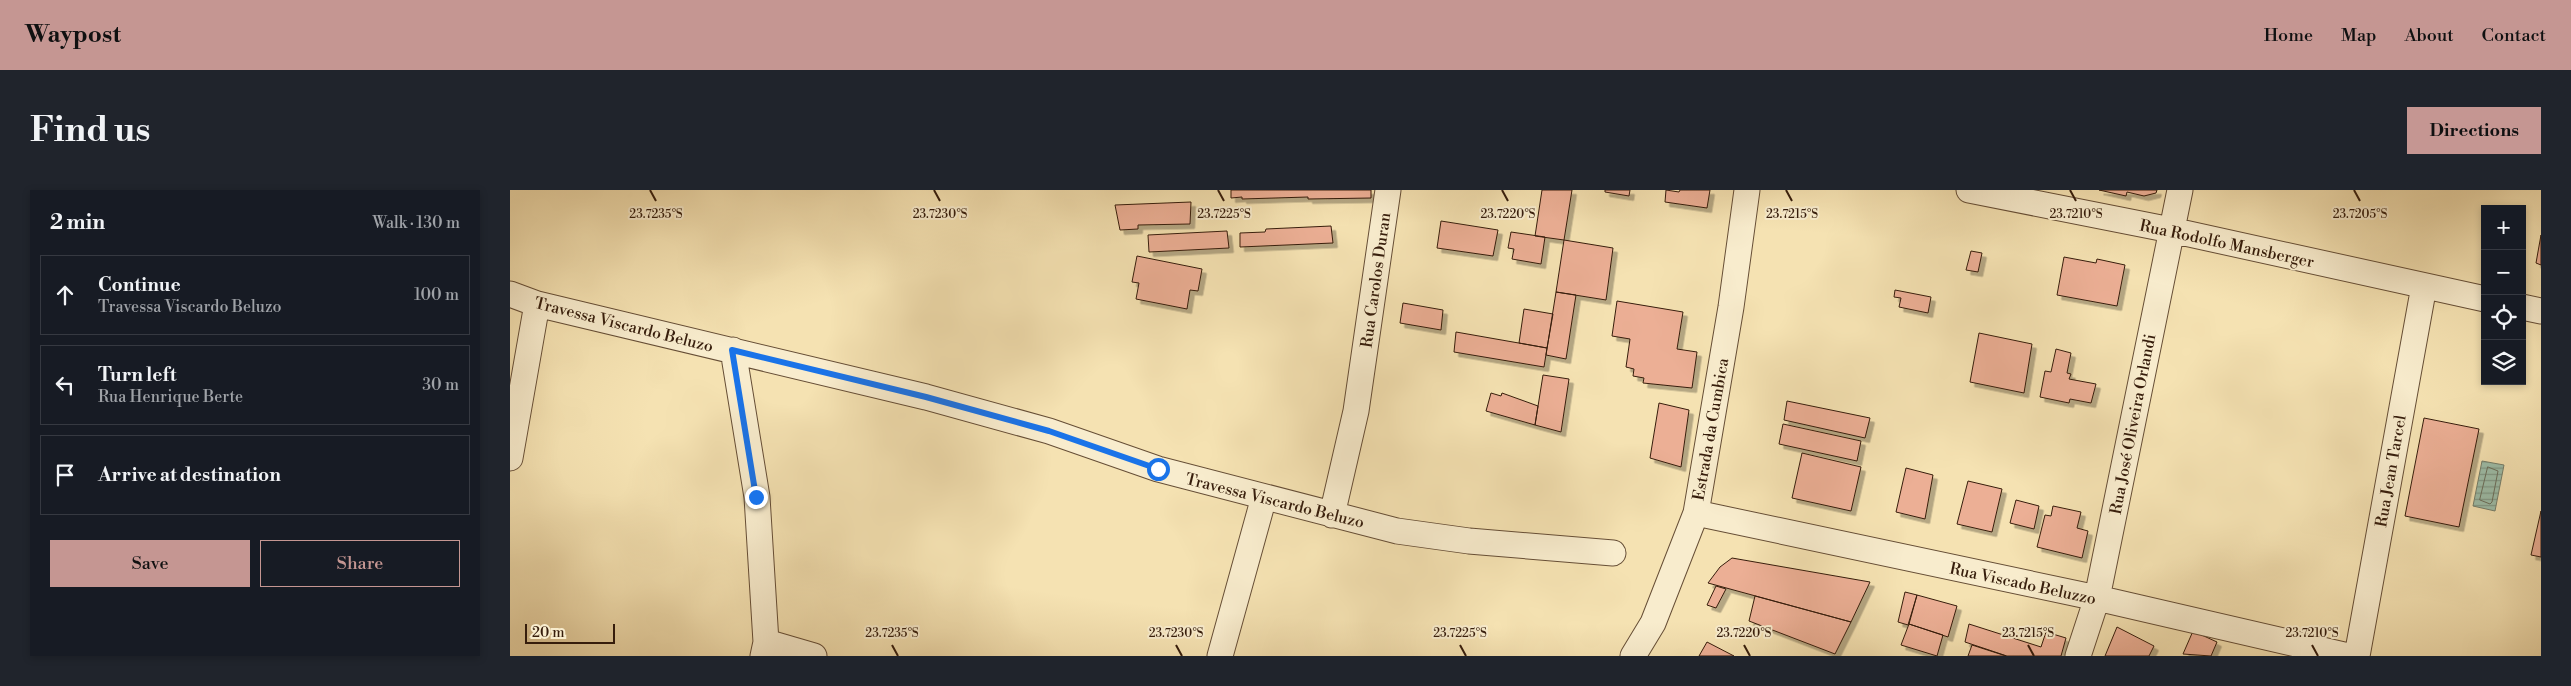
<!DOCTYPE html>
<html lang="en">
<head>
<meta charset="utf-8">
<style>
  body { margin:0; font-family:"Libre Bodoni",serif; background:#20242c; color:#f1f3f6 }
  .controls { position:absolute; right:15px; top:15px; display:grid; overflow:hidden; border-radius:0px; box-shadow:0 2px 8px #0003 }
  .controls button { width:45px; height:45px; display:grid; place-items:center; padding:0; border:0; border-bottom:1px solid #363941; background:#171b24; color:#f1f3f6; font:25px sans-serif }
  .scale { position:absolute; left:15px; bottom:12px; width:90px; box-sizing:border-box; padding-left:5px; border:2px solid #361d0c; border-top:0; font-size:14px; line-height:18px; white-space:nowrap; color:#361d0c; -webkit-text-stroke:4px #f8eccd; paint-order:stroke }
  .stop { position:absolute; width:15px; height:15px; margin:-11px; border:4px solid #1a73e8; border-radius:50%; background:#fff }
  .stop.end { background:#1a73e8; border-color:#fff; box-shadow:0 1px 5px #0008 }
  .list { margin:0; padding:0; list-style:none }
  h2 { display:flex; justify-content:space-between; align-items:center; height:65px; margin:0; padding:0 20px; font-size:21px }
  h2 small { font-size:16px; font-weight:400; color:#9ea1a6 }
  .list li { display:grid; grid-template-columns:32px 1fr auto; gap:15px; align-items:center; box-sizing:border-box; height:80px; margin:0 10px 10px; padding:0 10px; border:1px solid #363941; border-radius:0px }
  .list b { display:block; font-size:19px; white-space:nowrap }
  .list p { margin:0; font-size:16px; white-space:nowrap; color:#9ea1a6 }
  .list em { font-size:16px; font-style:normal; color:#9ea1a6 }
  .actions { display:flex; gap:10px; padding:15px 20px }
  .actions a { flex:1; padding:11px 0; border:1px solid #c59692; border-radius:0px; text-align:center; font-size:18px; color:#c59692 }
  .actions .main { background:#c59692; color:#111 }
  .icon { flex:none; width:28px; height:28px; fill:none; stroke:currentColor; stroke-width:2; stroke-linecap:round; stroke-linejoin:round }
  .map { position:relative; flex:none; width:2031px; height:466px; overflow:hidden; border-radius:0px }
  header { display:flex; align-items:center; gap:30px; box-sizing:border-box; height:70px; padding:0 25px; background:#c59692; color:#111 }
  header strong { font-size:24px }
  nav { display:flex; gap:28px; margin-inline-start:auto; font-size:18px }
  .intro { display:flex; align-items:center; justify-content:space-between; box-sizing:border-box; height:120px; padding:0 30px }
  h1 { margin:0; font-size:35px }
  .button { padding:12px 22px; border-radius:0px; background:#c59692; color:#111; font-size:18px; font-weight:700 }
  main { display:flex; gap:30px; padding:0 30px }
  aside { flex:1; background:#171b24; border-radius:0px; box-shadow:0 2px 8px #0003 }
  .map>svg:first-child { display:block }
  .water { fill:url(#water-rules); stroke:#747e6b }
  .lines { fill:none; stroke-linecap:round; stroke-linejoin:round }
  .shore { stroke:#6a6e5b; stroke-width:1 }
  .building { fill:#ecaf95; stroke:#361d0c; filter:url(#shadow) }
  .minor-casing { stroke:#664e36; stroke-width:27 }
  .minor { stroke:#f8eccd; stroke-width:25 }
  .route { stroke:#1a73e8; stroke-width:6 }
  .ticks { fill:none; stroke:#361d0c; stroke-width:2 }
  .labels { text-anchor:middle; stroke-width:4; stroke-linejoin:round; paint-order:stroke }
  .street-label { font-size:16px; fill:#361d0c; stroke:#f8eccd }
  .ticks-label { font-size:12px; text-anchor:middle; fill:#361d0c; stroke:#f8eccd; stroke-width:4; stroke-linejoin:round; paint-order:stroke }
</style>
</head>
<body>
<header>
<strong>Waypost</strong>
<nav><a>Home</a><a>Map</a><a>About</a><a>Contact</a></nav>
</header>
<div class="intro"><h1>Find us</h1><a class="button">Directions</a></div>
<main>
<aside>
<h2>2 min<small>Walk · 130 m</small></h2>
<ul class="list">
<li><svg class="icon" aria-label="ahead" viewBox="0 0 24 24"><path d="M12 20V5M6 11l6-6 6 6"/></svg><div><b>Continue</b><p>Travessa Viscardo Beluzo</p></div><em>100 m</em></li>
<li><svg class="icon" aria-label="left" viewBox="0 0 24 24"><path d="M17 20v-9H6M10 6l-5 5 5 5"/></svg><div><b>Turn left</b><p>Rua Henrique Berte</p></div><em>30 m</em></li>
<li><svg class="icon" aria-label="arrive" viewBox="0 0 24 24"><path d="M6 21V4h12l-3 4 3 4H6"/></svg><div><b>Arrive at destination</b></div></li>
</ul>
<div class="actions"><a class="main">Save</a><a>Share</a></div>
</aside>
<div class="map">
<svg width="2031" height="466" viewBox="0 0 2031 466">
  <defs>
    <pattern id="water-rules" width="6" height="5" patternUnits="userSpaceOnUse" patternTransform="scale(1.25)"><rect width="6" height="5" fill="#9dbeaa"/><path d="M0 2.5h6" fill="none" stroke="#819a89"/></pattern>
    <filter id="shadow"><feDropShadow dx="4.5" dy="4.5" stdDeviation="0" flood-color="#0004"/></filter>
  </defs>
  <rect width="100%" height="100%" fill="#f5e2b2"/>
  <filter id="stains"><feTurbulence type="fractalNoise" baseFrequency=".004" numOctaves="4"/><feColorMatrix values="0 0 0 0 .2 0 0 0 0 .09 0 0 0 0 .02 0 0 0 .5 -.17"/></filter>
  <radialGradient id="worn" r=".72"><stop offset=".6" stop-color="#630" stop-opacity="0"/><stop offset="1" stop-color="#630" stop-opacity=".3"/></radialGradient>
  <!-- water -->
  <path class="water" d="M1972,271L1994,275L1985,321L1963,316Z"/>
  <g class="lines">
    <!-- shore -->
    <path class="shore" d="M1978,277L1988,281L1982,312L1980,314L1970,310Z"/>
  </g>
  <!-- building -->
  <path class="building" d="M721,0H861V8L798,9V7L732,9V7L721,8Z
    M1032,0H1062L1054,50L1025,46Z
    M1095,0H1120L1119,6L1095,2Z
    M1156,0L1169,2L1170,0H1200L1197,18L1155,12Z
    M1589,0H1647L1646,3L1634,6L1617,2L1616,6Z
    M681,12L680,34L628,35V39L610,40L605,15Z
    M931,31L988,40L983,66L927,58Z
    M821,36L823,53L730,57V43L755,42L756,39Z
    M717,41L719,58L639,62L638,45Z
    M1001,42L1035,47L1031,74L1002,69L1004,59L998,58Z
    M2031,45V75L2026,73Z
    M1054,50L1103,58L1096,110L1046,102Z
    M1461,61L1472,63L1468,82L1456,80Z
    M627,66L692,79L688,101L680,100L677,119L626,109L629,93L622,92Z
    M1554,67L1586,73L1587,69L1615,75L1607,116L1547,105Z
    M1385,100L1421,107L1418,123L1389,117L1391,108L1384,107Z
    M1046,102L1066,105L1056,169L1036,165Z
    M1107,111L1173,122L1167,159L1187,162L1182,198L1133,193L1134,188L1123,186L1124,179L1116,177L1120,149L1102,146Z
    M893,113L933,120L931,140L890,133Z
    M1014,119L1043,124L1037,158L1009,153Z
    M946,142L1037,158L1034,177L944,162Z
    M1469,143L1522,154L1514,203L1460,192Z
    M1546,159L1561,163L1557,183L1561,184L1559,189L1586,194L1581,213L1560,209L1559,213L1530,207L1535,181L1541,182Z
    M1033,185L1059,189L1051,242L1025,235Z
    M981,203L991,206L992,203L1028,216L1025,235L976,221Z
    M1277,211L1360,228L1355,248L1274,230Z
    M1149,213L1179,220L1171,277L1140,268Z
    M1914,228L1969,239L1949,337L1895,326Z
    M1273,234L1351,251L1347,271L1269,254Z
    M1292,263L1351,277L1341,321L1282,308Z
    M1396,278L1423,285L1415,329L1386,322Z
    M1458,291L1492,299L1482,342L1447,334Z
    M1506,310L1529,316L1524,339L1500,333Z
    M1543,316L1571,322L1567,338L1578,341L1572,368L1527,357L1535,325L1541,326Z
    M2031,321V367L2021,365Z
    M1222,368L1360,392L1341,432L1198,393L1210,377Z
    M1206,396L1216,399L1206,418L1197,415Z
    M1395,402L1407,405L1398,435L1388,432Z
    M1407,405L1447,416L1438,447L1399,434Z
    M1245,406L1341,432L1325,464L1239,431Z
    M1399,434L1433,445L1427,466L1391,455Z
    M1459,434L1531,457L1536,442L1556,448L1551,466H1497L1455,452Z
    M1607,437L1644,456L1639,466H1595Z
    M1683,441L1707,452L1701,466L1673,464Z
    M1197,452L1224,466H1189Z
    M1462,455L1496,466H1458Z"/>
  <g class="lines">
    <defs>
      <path id="minor" d="M1459,0L1661,40L1975,109
        M0,104L27,114L416,207L539,241L648,279L887,341L959,351L1103,363
        M2012,117L2031,121
        M223,160L247,307L256,452L253,466
        M0,268L27,114
        M1186,323L1587,408L1838,466
        M822,325L846,221L878,0
        M256,452L304,466
        M710,466L754,307
        M1123,466L1143,433L1186,323L1221,117L1237,0
        M1568,466L1587,408L1670,0
        M1847,466L1914,96"/>
    </defs>
    <!-- minor casing -->
    <use href="#minor" class="minor-casing"/>
    <!-- minor -->
    <use href="#minor" class="minor"/>
  </g>
  <g class="lines">
    <!-- route -->
    <path class="route" d="M246,307L222,160L416,207L539,241L648,279"/>
  </g>
  <!-- ticks -->
  <path class="ticks" d="M140,0L146,11M424,0L430,11M708,0L714,11M992,0L998,11M1276,0L1282,11M1560,0L1566,11M1844,0L1850,11M382,455L388,466M666,455L672,466M950,455L956,466M1234,455L1240,466M1518,455L1524,466M1802,455L1808,466"/>
  <g class="labels">
    <!-- street labels -->
    <g class="street-label">
      <text transform="translate(1717 53) rotate(12)" y="6">Rua Rodolfo Mansberger</text>
      <text transform="translate(865 90) rotate(-82)" y="6">Rua Carolos Duran</text>
      <text transform="translate(114 134) rotate(14)" y="6">Travessa Viscardo Beluzo</text>
      <text transform="translate(1622 234) rotate(-79)" y="6">Rua José Oliveira Orlandi</text>
      <text transform="translate(1200 239) rotate(-80)" y="6">Estrada da Cumbica</text>
      <text transform="translate(1880 281) rotate(-80)" y="6">Rua Jean Tarcel</text>
      <text transform="translate(765 310) rotate(14)" y="6">Travessa Viscardo Beluzo</text>
      <text transform="translate(1513 393) rotate(12)" y="6">Rua Viscado Beluzzo</text>
    </g>
  </g>
  <g class="ticks-label">
    <text x="146" y="28">23.7235°S</text>
    <text x="430" y="28">23.7230°S</text>
    <text x="714" y="28">23.7225°S</text>
    <text x="998" y="28">23.7220°S</text>
    <text x="1282" y="28">23.7215°S</text>
    <text x="1566" y="28">23.7210°S</text>
    <text x="1850" y="28">23.7205°S</text>
    <text x="382" y="447">23.7235°S</text>
    <text x="666" y="447">23.7230°S</text>
    <text x="950" y="447">23.7225°S</text>
    <text x="1234" y="447">23.7220°S</text>
    <text x="1518" y="447">23.7215°S</text>
    <text x="1802" y="447">23.7210°S</text>
  </g>
  <rect width="100%" height="100%" filter="url(#stains)"/>
  <rect width="100%" height="100%" fill="url(#worn)"/>
</svg>
<div class="controls">
<button>+</button>
<button>−</button>
<button><svg class="icon" aria-label="locate" viewBox="0 0 24 24"><circle cx="12" cy="12" r="6"/><path d="M12 2v4M12 18v4M2 12h4M18 12h4"/></svg></button>
<button><svg class="icon" aria-label="layers" viewBox="0 0 24 24"><path d="M12 4l9 5-9 5-9-5zM3 14l9 5 9-5"/></svg></button>
</div>
<div class="scale">20 m</div>
<div class="stop" style="left:648px;top:279px"></div>
<div class="stop end" style="left:246px;top:307px"></div>
</div>
</main>
</body>
</html>
